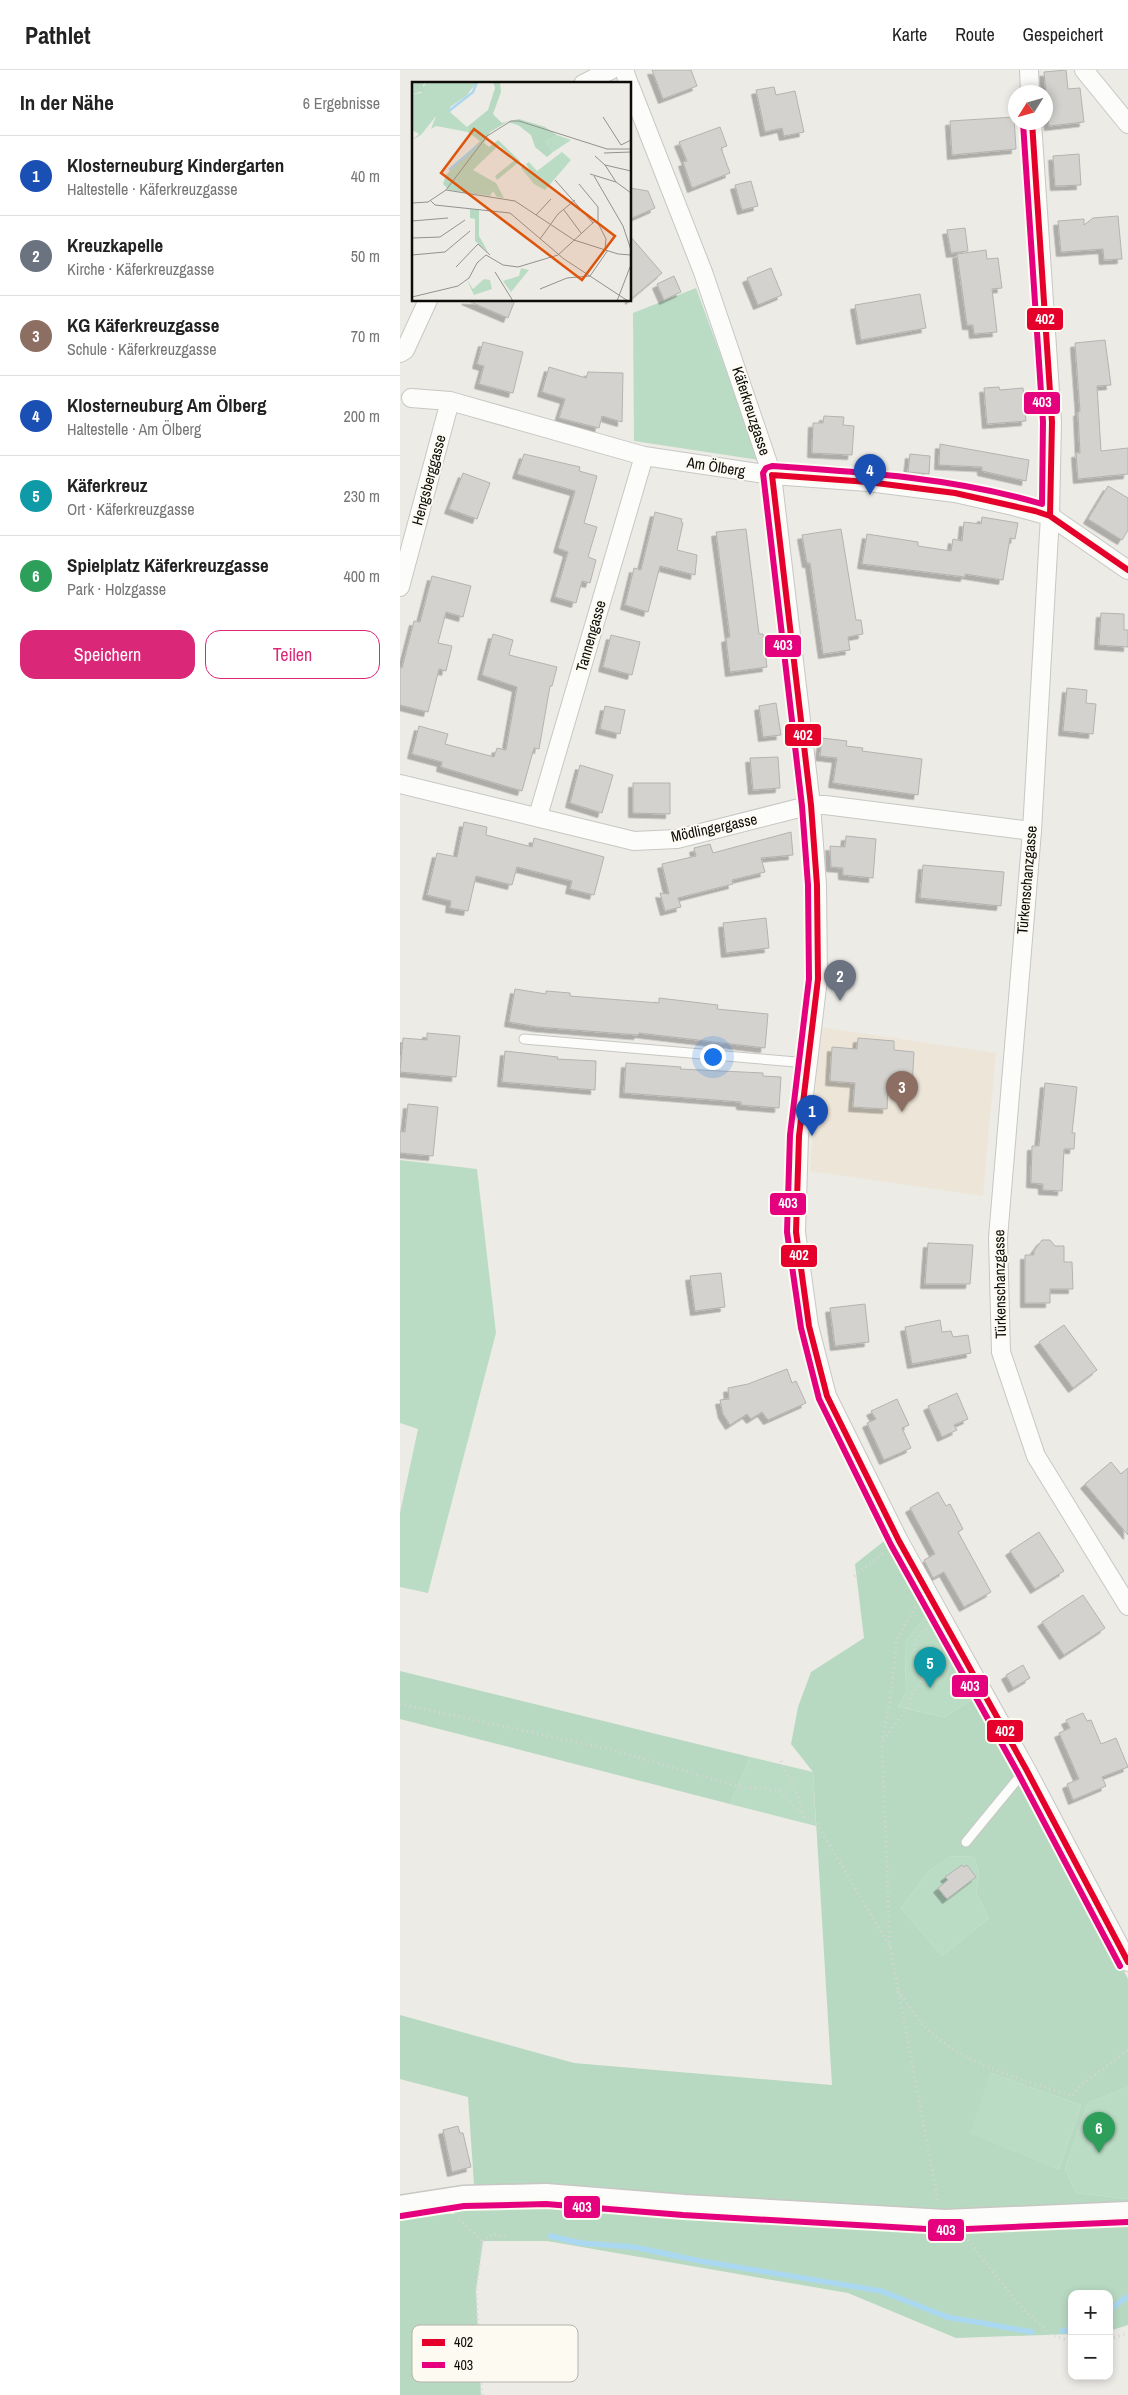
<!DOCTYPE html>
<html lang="de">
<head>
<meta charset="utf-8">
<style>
  body { margin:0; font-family:"Archivo Narrow",sans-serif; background:#f2f2f2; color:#222 }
  .controls { position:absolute; right:15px; bottom:15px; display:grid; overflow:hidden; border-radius:10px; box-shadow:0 2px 8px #0003 }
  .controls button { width:45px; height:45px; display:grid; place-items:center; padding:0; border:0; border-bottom:1px solid #e0e0e0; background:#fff; color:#222; font:25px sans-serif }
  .compass { position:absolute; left:608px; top:15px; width:45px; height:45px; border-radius:50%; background:#fff; box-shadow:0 2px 8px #0003; rotate:233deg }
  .you { position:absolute; left:312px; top:986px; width:18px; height:18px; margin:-12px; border:4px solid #fff; border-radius:50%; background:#1a73e8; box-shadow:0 0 0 8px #1a73e833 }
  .badge { display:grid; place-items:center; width:32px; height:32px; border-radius:50%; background:#db2777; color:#fff; font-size:16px; font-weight:700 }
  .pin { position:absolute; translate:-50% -41px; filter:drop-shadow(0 1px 2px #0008) }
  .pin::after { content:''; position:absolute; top:26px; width:18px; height:15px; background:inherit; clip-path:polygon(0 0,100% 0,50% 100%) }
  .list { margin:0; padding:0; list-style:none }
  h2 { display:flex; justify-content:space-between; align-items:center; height:65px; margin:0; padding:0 20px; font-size:21px }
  h2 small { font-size:16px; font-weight:400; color:#767676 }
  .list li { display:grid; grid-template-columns:32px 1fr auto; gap:15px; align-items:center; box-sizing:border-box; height:80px; padding:0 20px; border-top:1px solid #e0e0e0 }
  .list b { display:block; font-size:19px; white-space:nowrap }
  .list p { margin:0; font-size:16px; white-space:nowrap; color:#767676 }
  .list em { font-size:16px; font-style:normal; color:#767676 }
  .actions { display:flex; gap:10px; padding:15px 20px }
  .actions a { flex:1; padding:11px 0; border:1px solid #db2777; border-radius:15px; text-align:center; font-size:18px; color:#db2777 }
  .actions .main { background:#db2777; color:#fff }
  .map { position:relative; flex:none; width:728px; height:2325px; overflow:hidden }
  header { display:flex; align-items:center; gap:30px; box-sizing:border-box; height:70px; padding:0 25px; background:#fff; border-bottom:1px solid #e0e0e0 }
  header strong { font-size:24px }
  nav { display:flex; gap:28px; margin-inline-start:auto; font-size:18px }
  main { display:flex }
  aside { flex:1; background:#fff }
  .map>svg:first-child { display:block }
  .education { fill:#ede6d8 }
  .green { fill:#bbdcc4 }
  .forest { fill:#b8d9c1; fill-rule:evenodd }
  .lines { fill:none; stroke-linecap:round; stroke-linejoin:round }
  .stream { stroke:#aad8f0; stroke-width:5.5 }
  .building { fill:#d3d2ce; stroke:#b4b3b0; filter:url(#shadow) }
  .service-casing { stroke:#c7c7c3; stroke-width:11 }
  .minor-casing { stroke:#c7c7c3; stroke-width:20 }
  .tertiary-casing { stroke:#c7c7c3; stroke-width:25 }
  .path { stroke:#d6d6d4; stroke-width:3; stroke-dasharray:1 4; stroke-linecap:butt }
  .service { stroke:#fcfcfb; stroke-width:9 }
  .minor { stroke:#fcfcfb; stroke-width:18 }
  .tertiary { stroke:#fcfcfb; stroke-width:22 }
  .bus-1-casing { stroke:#fcfaf1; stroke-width:10 }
  .bus-2-casing { stroke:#fcfaf1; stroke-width:10 }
  .bus-1 { stroke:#e4002b; stroke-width:6 }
  .bus-2 { stroke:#e5007d; stroke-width:6 }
  .labels { text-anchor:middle; stroke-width:4; stroke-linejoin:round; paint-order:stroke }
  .street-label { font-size:15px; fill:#0d0c09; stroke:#fcfaf1 }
  .inset-river { fill:none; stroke:#aad8f0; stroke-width:2.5 }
  .inset-road { fill:none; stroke:#93928e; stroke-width:1 }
  .view { fill:#dd550c; fill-opacity:0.15; stroke:#dd550c; stroke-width:2.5 }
  .inset-edge { fill:none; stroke:#0d0c09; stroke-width:2.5 }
  .key { fill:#fcfaf1; stroke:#b4b3ab; stroke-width:1 }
  .key-label { font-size:14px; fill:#0d0c09 }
  .line-badge { stroke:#fcfaf1; stroke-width:2 }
  .badge-label { font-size:14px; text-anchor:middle; font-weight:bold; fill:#fff }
</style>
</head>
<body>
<header>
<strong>Pathlet</strong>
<nav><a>Karte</a><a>Route</a><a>Gespeichert</a></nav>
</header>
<main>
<aside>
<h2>In der Nähe<small>6 Ergebnisse</small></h2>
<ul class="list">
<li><span class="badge" style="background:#1a4fb4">1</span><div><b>Klosterneuburg Kindergarten</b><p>Haltestelle · Käferkreuzgasse</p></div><em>40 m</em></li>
<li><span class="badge" style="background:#6b7280">2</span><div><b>Kreuzkapelle</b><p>Kirche · Käferkreuzgasse</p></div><em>50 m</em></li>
<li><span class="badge" style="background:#8d6e63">3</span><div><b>KG Käferkreuzgasse</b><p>Schule · Käferkreuzgasse</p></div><em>70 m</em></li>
<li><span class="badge" style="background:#1a4fb4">4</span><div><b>Klosterneuburg Am Ölberg</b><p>Haltestelle · Am Ölberg</p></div><em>200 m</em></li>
<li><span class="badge" style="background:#0f9aa8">5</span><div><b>Käferkreuz</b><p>Ort · Käferkreuzgasse</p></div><em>230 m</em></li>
<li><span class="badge" style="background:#2e9e5b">6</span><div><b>Spielplatz Käferkreuzgasse</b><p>Park · Holzgasse</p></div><em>400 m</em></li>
</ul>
<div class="actions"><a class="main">Speichern</a><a>Teilen</a></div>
</aside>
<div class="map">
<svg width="728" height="2325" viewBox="0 0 728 2325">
  <defs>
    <filter id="shadow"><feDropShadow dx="-4.5" dy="4.5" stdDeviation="0" flood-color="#0004"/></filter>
  </defs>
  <rect width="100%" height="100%" fill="#ecebe6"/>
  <!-- education -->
  <path class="education" d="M420,957L596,983L583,1126L410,1101Z"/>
  <!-- green -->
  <path class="green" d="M296,218L359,390L234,371L233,243Z
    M0,1090L77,1099L96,1263L28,1523L0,1517V1443L18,1359L0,1353Z
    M528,1544L575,1628L544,1647L498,1637L506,1623L505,1572Z
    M350,1687L413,1702L416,1756L330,1734Z
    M551,1786L574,1787L579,1803L576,1823L589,1848L542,1886L501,1838L530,1800Z
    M591,2003L681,2035L659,2099L569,2063Z
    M728,2017V2129L676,2123L665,2098L688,2033Z"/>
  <!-- forest -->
  <path class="forest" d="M488,1468L528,1544L505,1572L506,1623L498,1637L544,1647L575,1628L635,1733L728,1909V2017L688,2033L665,2098L676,2123L728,2129V2255L709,2261V2224H672V2264L556,2268L448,2223L147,2171H83L76,2220L81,2325H0V2141L54,2144L74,2114L68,2027L0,2009V1945L174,1993L432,2015L413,1702L391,1674L398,1637L411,1602L464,1568L455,1494ZM551,1786L574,1787L579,1803L576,1823L589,1848L542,1886L501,1838L530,1800ZM591,2003L681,2035L659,2099L570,2063Z
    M0,1601L350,1687L330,1734L0,1649Z"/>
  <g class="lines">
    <!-- stream -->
    <path class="stream" d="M150,2166L180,2173L234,2177L300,2191L481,2221L547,2247L632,2262
      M709,2240L728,2226
      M662,2261L672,2259"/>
  </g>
  <!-- building -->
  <path class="building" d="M252,0H291L297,16L263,29Z
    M666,0L668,19L680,18L684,52L649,56L644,2Z
    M374,17L376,25L395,21L404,62L384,66L382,58L365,62L356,20Z
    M614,47L616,79L552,85L550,51Z
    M320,57L327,76L321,78L330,103L292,118L283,92L287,91L279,72Z
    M679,84L681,115L655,116L653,86Z
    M351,111L358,136L342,140L335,115Z
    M230,118L248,121L255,138L230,149Z
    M718,146L722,189L704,190L703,179L661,182L658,151L684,149V155L693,148Z
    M565,158L568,181L551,183L547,160Z
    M230,166L262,203L230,230Z
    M586,180L587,189L598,188L602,218L592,219L597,262L574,264L573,255H567L557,184Z
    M371,198L382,225L358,235L347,208Z
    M274,206L281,222L264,230L257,214Z
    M520,224L526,258L461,270L455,235Z
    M66,230H115L108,248Z
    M705,270L711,315L697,316L701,381L728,378V404L678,409L676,383H680L678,342L680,341L675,273Z
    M83,272L123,282L113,323L79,314L84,296L77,294Z
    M149,297L186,308L188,302L223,303L222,352L202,346L199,358L159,348L165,329L142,322Z
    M599,317L600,320L623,318L626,351L587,354L584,318Z
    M424,346L444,347L443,355L454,356L452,385L412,383L413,353H423Z
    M540,374L629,390L626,411L582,401V397L539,395Z
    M124,384L180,397L179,401L197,406L184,453L197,457L188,487L196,490L190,513L182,511L176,533L155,527L168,482L158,478L175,421L117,404Z
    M510,384L530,386L529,404L508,402Z
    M63,403L90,413L77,449L49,439Z
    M708,416L728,428V460L722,470L688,449Z
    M255,442L282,449L281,452L283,453L277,480L297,485L295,505L260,496L248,542L225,535L234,498L241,500Z
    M582,447L618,453L615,469L610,468L603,510L565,504V507L462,494L467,464L518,472V476L551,481L553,469L562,471L564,452L581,454Z
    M346,459L359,564H363L367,597L330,602L326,568L330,567L316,462Z
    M441,459L456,550H461L463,564L448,567L450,580L423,584L410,493H407L402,465Z
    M32,506L71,516L63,547L46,542L38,573L52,576L46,601L39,599L28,642L0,635V597L2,598L14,551L20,552Z
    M701,543L724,544V560H728V577L699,575Z
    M93,564L113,570L109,585L157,597L152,616H150L139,679L134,678L122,721L41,697L42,692L12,684L19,656L48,664L45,674L94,687L97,678L106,680L117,617L82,605Z
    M211,565L240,572L232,605L203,597Z
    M667,618L687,620L686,633L696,634L693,664L663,661Z
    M376,633L381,665L363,667L359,636Z
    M205,636L225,640L220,664L200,659Z
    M422,668L447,671L446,676L463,678L462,681L522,689L518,725L433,713L437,688L420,686Z
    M378,687L380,718L353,720L350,688Z
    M180,695L213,705L202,743L170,733Z
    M233,713H270V744L233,743Z
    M64,752L87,757L86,765L132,777L134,768L204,787L194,825L170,819L172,811L117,797L112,815L76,806L68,841L50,838L51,831L27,825L37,783L57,787Z
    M391,762L393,785L361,788L365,802L332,810L333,814L278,828L281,837L265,841L260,823L269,824L262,794L296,786L294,778L310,774L313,783Z
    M446,766L476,769L473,808L443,805V798L431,797L430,776L445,777Z
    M523,795L604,802L601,836L520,828Z
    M366,848L369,878L326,883L323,853Z
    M115,919L146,924V921L170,923V926L259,933V928L318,935L317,939L368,944L365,978L239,963L238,965L138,957L109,952Z
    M27,963L60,966L56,1007L0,1002L3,968L27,970Z
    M458,968L494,971V980L514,982L512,1019L488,1017L487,1039L453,1037L455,1013L430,1011L432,977L457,979Z
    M105,981L158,987L157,989L196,991L195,1020L102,1012Z
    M226,993L281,997L280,999L363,1003V1006L381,1007L379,1038L341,1035V1032L224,1023Z
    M645,1013L677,1017L672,1063H675L674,1079H664L662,1121L643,1120V1114L631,1113L632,1076H639Z
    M8,1034L38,1037L33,1086L0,1083V1061L5,1062Z
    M642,1170H650L655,1176H664V1192H672L673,1219H650V1233H625V1185H634V1181Z
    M528,1173L573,1175L570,1214H525Z
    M321,1203L325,1237L295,1241L290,1206Z
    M465,1234L469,1272L435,1276L430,1238Z
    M540,1250L542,1262L551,1261L553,1267L568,1265L571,1283L512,1294L505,1257Z
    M664,1255L697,1300L673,1318L639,1272Z
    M387,1299L392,1313L396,1311L406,1333L368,1350L362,1342L351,1349L347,1344L330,1355L323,1344L320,1330L329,1329L328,1318L348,1314Z
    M557,1323L568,1349L554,1355L557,1360L542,1367L528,1336Z
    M497,1329L509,1355L502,1358L511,1378L484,1390L467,1353L476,1349L471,1341Z
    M711,1392L721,1404L728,1398V1465L685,1414Z
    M538,1422L546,1436L550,1434L563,1459L558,1462L591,1522L564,1537L544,1502L533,1508L524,1490L535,1484L510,1438Z
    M639,1462L664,1501L635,1519L610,1481Z
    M683,1525L705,1558L664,1585L642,1552Z
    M623,1595L630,1608L613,1618L606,1605Z
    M683,1643L687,1651L691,1650L701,1674L716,1668L728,1697L702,1707L706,1716L673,1730L667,1714L679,1709L659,1663L670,1658L666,1650Z
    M562,1795L564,1797L567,1795L576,1807L547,1829L538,1818L548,1810L545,1807Z
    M58,2056L60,2063H63L71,2097L52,2102L43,2060Z"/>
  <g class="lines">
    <defs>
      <path id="service" d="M124,969L408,993
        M566,1772L626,1699"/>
      <path id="minor" d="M224,0L229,14
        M629,0L630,22
        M684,0L728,54
        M183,14L211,0
        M230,16L303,202L372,405L411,735L417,815L418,909L399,1066L396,1162L409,1256L427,1326L499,1471L626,1699L728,1892
        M632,52L652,352L650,446L632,761L598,1168L601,1282L636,1386L728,1536
        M0,283L5,280L28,230
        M11,328L50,331L244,386L372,405L468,412L555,423L613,436L650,446L728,500
        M0,517L50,331
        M0,714L234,771L277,769L411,735H425L632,761
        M138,746L244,386"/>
      <path id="tertiary" d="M0,2137L63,2127L146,2125L284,2136L545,2151L728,2143"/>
    </defs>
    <!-- service casing -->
    <use href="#service" class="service-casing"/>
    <!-- minor casing -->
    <use href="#minor" class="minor-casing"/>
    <!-- tertiary casing -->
    <use href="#tertiary" class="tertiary-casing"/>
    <!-- path -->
    <path class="path" d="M454,1506L485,1482
      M0,1634L213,1680L337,1716L380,1721L404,1747L417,1754L490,1877L538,2131
      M483,1670L509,1636L513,1623L524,1608C514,1588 506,1573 528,1558
      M381,1691L398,1727L404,1747
      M490,1877L482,1671L490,1630L497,1569L516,1536
      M498,1921C507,1933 516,1947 526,1958C562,1994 626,2011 672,2026L680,2016L728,1980
      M59,2149L82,2171L76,2220L82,2325
      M568,2170L619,2235L651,2265L672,2272
      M82,2171L94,2164L109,2167
      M709,2269L728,2263"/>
    <!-- service -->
    <use href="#service" class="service"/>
    <!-- minor -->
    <use href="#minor" class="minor"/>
    <!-- tertiary -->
    <use href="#tertiary" class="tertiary"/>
    <defs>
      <path id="bus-1" d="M632,52L652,352L650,446
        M372,405L411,735L417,815L418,909L399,1066L396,1162L409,1256L427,1326L499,1471L626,1699L728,1892
        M372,405L468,412L555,423L635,441L650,446L728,500"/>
      <path id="bus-2" d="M623,53L643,352L642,434C555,408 461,402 372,396L366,398L363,403L402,736L408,815L409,909L390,1065L387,1162L401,1258L419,1329L491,1475L618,1703L720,1896
        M1,2146L64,2136L146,2134L283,2145L544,2160L728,2152"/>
    </defs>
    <!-- bus-1 casing -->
    <use href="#bus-1" class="bus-1-casing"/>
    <!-- bus-2 casing -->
    <use href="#bus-2" class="bus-2-casing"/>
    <!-- bus-1 -->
    <use href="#bus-1" class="bus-1"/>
    <!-- bus-2 -->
    <use href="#bus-2" class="bus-2"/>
  </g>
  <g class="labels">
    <!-- street labels -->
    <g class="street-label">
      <text transform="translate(351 341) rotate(72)" y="5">Käferkreuzgasse</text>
      <text transform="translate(316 397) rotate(9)" y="5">Am Ölberg</text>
      <text transform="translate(29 410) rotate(-75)" y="5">Hengsberggasse</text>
      <text transform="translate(191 566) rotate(-74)" y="5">Tannengasse</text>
      <text transform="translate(314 758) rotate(-12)" y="5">Mödlingergasse</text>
      <text transform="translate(627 810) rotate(-85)" y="5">Türkenschanzgasse</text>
      <text transform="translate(600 1214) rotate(-91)" y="5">Türkenschanzgasse</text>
    </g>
  </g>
  <!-- overview -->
  <g transform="translate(12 12)">
    <rect width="219" height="219" fill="#ecebe6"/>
    <path d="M14,0H65L54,14L38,25V30L55,45L56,50L24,44L19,47L24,34L9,53L0,58L7,52L0,48V12L9,11ZM145,53L159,58L141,70L133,60ZM150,70L159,78L133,108L122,102L109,86L112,83L120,92L114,82L117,80L125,89ZM109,186L117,188L99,210L91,199L107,194ZM72,197L78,198L80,207L62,213L55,198L61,207Z" fill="#bbdcc4"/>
    <path d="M0,0H14L11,3L13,9L0,12ZM81,0H88L89,10L81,32L90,41L107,37L133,45L145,53L133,60L141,70L135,75L123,65L119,53L106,43L95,40L78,50L72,61L77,65L86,58L108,79L85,98L83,94L103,78L87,63L61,88L84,101L92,116L85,115L81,109L78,114L37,108L31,102L34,93L68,59L56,50L55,45L76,28L83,6ZM58,127L67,128V154L76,170L63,159V137L58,136Z" fill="#b8d9c1"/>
    <path class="inset-river" d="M37,29L61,10L65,0M37,88L65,64"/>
    <path class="inset-road" d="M191,35L209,63L219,58M192,71L219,70M183,74L193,83L219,89M178,92L204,100L193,83M182,94L211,144L219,168M143,98L181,141M204,100L219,111M167,102L186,125V141L194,157L193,167M34,108L103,119L162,158L206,172L219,173M19,119L23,123L98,131L152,177L216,219M0,121L16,120L34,108L75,54L99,39H107L195,67H219M152,128L169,151M124,133L139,117M0,139L36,136M0,156L28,155L53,138M128,157L146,132L163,118M0,173L33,170L58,149M44,185L66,162L78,173M83,190L101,219M128,207L155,196L178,194L196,168M0,215L46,204L57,196L65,181L74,173L91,183L106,185L146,173L183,139M205,219L218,185"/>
    <path class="view" d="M62,47L203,154L170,198L29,91Z"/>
    <rect width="219" height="219" class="inset-edge"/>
  </g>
  <!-- legend -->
  <rect x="12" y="2255" width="166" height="57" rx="8" class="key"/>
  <rect x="22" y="2269" width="23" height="7" fill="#e4002b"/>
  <rect x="22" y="2292" width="23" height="6" fill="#e5007d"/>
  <g class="key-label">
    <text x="54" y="2277">402</text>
    <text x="54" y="2300">403</text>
  </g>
  <g class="line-badge">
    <rect x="626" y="237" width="38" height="24" rx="5" fill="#e4002b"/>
    <rect x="623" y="321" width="38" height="24" rx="5" fill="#e5007d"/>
    <rect x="364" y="564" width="38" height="24" rx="5" fill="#e5007d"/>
    <rect x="384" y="653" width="38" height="24" rx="5" fill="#e4002b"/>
    <rect x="369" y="1122" width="38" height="24" rx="5" fill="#e5007d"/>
    <rect x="380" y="1174" width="38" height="24" rx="5" fill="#e4002b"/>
    <rect x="551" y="1604" width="38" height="24" rx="5" fill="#e5007d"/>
    <rect x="586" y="1649" width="38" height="24" rx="5" fill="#e4002b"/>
    <rect x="163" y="2125" width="38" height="24" rx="5" fill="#e5007d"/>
    <rect x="527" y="2148" width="38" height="24" rx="5" fill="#e5007d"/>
  </g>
  <g class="badge-label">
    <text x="645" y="254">402</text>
    <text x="642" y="337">403</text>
    <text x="383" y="580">403</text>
    <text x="403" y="670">402</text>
    <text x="388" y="1138">403</text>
    <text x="399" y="1190">402</text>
    <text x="570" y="1621">403</text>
    <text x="605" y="1666">402</text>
    <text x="182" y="2142">403</text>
    <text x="546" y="2165">403</text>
  </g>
</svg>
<div class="controls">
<button>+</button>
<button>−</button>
</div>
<svg class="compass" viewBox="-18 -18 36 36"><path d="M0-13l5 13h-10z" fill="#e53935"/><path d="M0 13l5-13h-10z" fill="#767676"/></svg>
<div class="you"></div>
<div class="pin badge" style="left:412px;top:1066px;background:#1a4fb4">1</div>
<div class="pin badge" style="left:440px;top:931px;background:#6b7280">2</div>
<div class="pin badge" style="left:502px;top:1042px;background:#8d6e63">3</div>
<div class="pin badge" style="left:470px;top:425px;background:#1a4fb4">4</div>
<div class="pin badge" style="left:530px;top:1618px;background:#0f9aa8">5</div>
<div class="pin badge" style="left:699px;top:2083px;background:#2e9e5b">6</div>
</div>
</main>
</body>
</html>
